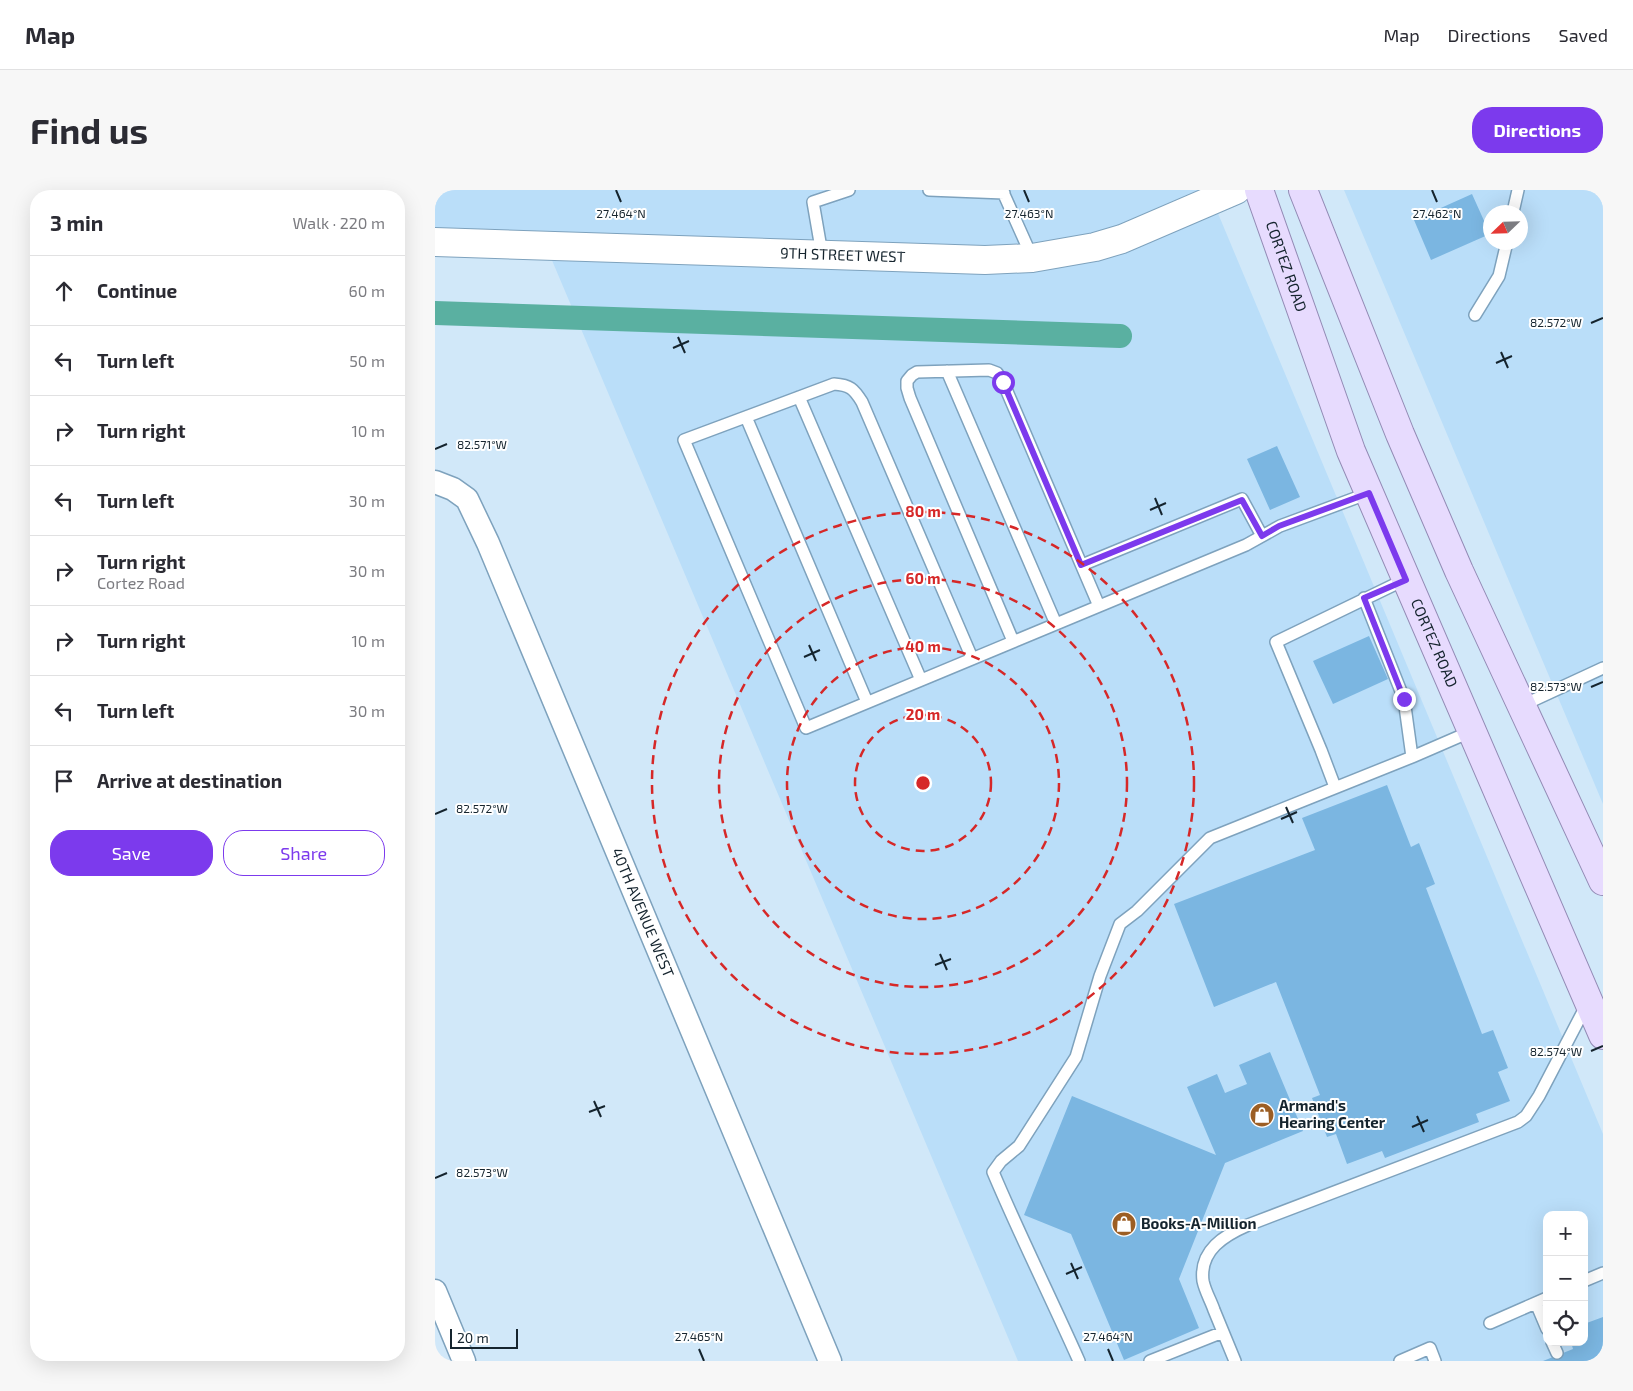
<!DOCTYPE html>
<html lang="en">
<head>
<meta charset="utf-8">
<style>
  body { margin:0; font-family:"Exo 2",sans-serif; background:#f7f7f7; color:#2b2b33 }
  .controls { position:absolute; right:15px; bottom:15px; display:grid; overflow:hidden; border-radius:10px; box-shadow:0 5px 20px #0002 }
  .controls button { width:45px; height:45px; display:grid; place-items:center; padding:0; border:0; border-bottom:1px solid #e1e1e2; background:#fff; color:#2b2b33; font:25px sans-serif }
  .compass { position:absolute; left:1048px; top:15px; width:45px; height:45px; border-radius:50%; background:#fff; box-shadow:0 5px 20px #0002; rotate:247deg }
  .scale { position:absolute; left:15px; bottom:12px; width:68px; box-sizing:border-box; padding-left:5px; border:2px solid #15242e; border-top:0; font-size:14px; line-height:18px; white-space:nowrap; color:#15242e; -webkit-text-stroke:4px #fff; paint-order:stroke }
  .stop { position:absolute; width:15px; height:15px; margin:-11px; border:4px solid #7c3aed; border-radius:50%; background:#fff }
  .stop.end { background:#7c3aed; border-color:#fff; box-shadow:0 1px 5px #0008 }
  .list { margin:0; padding:0; list-style:none }
  h2 { display:flex; justify-content:space-between; align-items:center; height:65px; margin:0; padding:0 20px; font-size:21px }
  h2 small { font-size:16px; font-weight:400; color:#7c7c81 }
  .list li { display:grid; grid-template-columns:32px 1fr auto; gap:15px; align-items:center; box-sizing:border-box; height:70px; padding:0 20px; border-top:1px solid #e1e1e2 }
  .list b { display:block; font-size:19px; white-space:nowrap }
  .list p { margin:0; font-size:16px; white-space:nowrap; color:#7c7c81 }
  .list em { font-size:16px; font-style:normal; color:#7c7c81 }
  .actions { display:flex; gap:10px; padding:15px 20px }
  .actions a { flex:1; padding:11px 0; border:1px solid #7c3aed; border-radius:20px; text-align:center; font-size:18px; color:#7c3aed }
  .actions .main { background:#7c3aed; color:#fff }
  .icon { flex:none; width:28px; height:28px; fill:none; stroke:currentColor; stroke-width:2; stroke-linecap:round; stroke-linejoin:round }
  .map { position:relative; flex:none; width:1168px; height:1171px; overflow:hidden; border-radius:20px }
  header { display:flex; align-items:center; gap:30px; box-sizing:border-box; height:70px; padding:0 25px; background:#fff; border-bottom:1px solid #e1e1e2 }
  header strong { font-size:24px }
  nav { display:flex; gap:28px; margin-inline-start:auto; font-size:18px }
  .intro { display:flex; align-items:center; justify-content:space-between; box-sizing:border-box; height:120px; padding:0 30px }
  h1 { margin:0; font-size:35px }
  .button { padding:12px 22px; border-radius:20px; background:#7c3aed; color:#fff; font-size:18px; font-weight:700 }
  main { display:flex; gap:30px; padding:0 30px }
  aside { flex:1; background:#fff; border-radius:20px; box-shadow:0 5px 20px #0002 }
  .map>svg:first-child { display:block }
  .built { fill:#badef9; fill-rule:evenodd }
  .lines { fill:none; stroke-linecap:round; stroke-linejoin:round }
  .canal { stroke:#5ab0a1; stroke-width:24 }
  .building { fill:#7bb6e1 }
  .service-casing { stroke:#7ea2bd; stroke-width:14 }
  .minor-casing { stroke:#7ea2bd; stroke-width:25 }
  .secondary-casing { stroke:#7ea2bd; stroke-width:30 }
  .primary-casing { stroke:#938bb5; stroke-width:30 }
  .service { stroke:#fff; stroke-width:11 }
  .minor { stroke:#fff; stroke-width:22 }
  .secondary { stroke:#fff; stroke-width:28 }
  .primary { stroke:#e7dbfe; stroke-width:28 }
  .route { stroke:#7c3aed; stroke-width:6 }
  .ticks { fill:none; stroke:#15242e; stroke-width:2 }
  .ring { fill:none; stroke:#d62828; stroke-width:2.5; stroke-dasharray:9 6 }
  .labels { text-anchor:middle; stroke-width:4; stroke-linejoin:round; paint-order:stroke }
  .street-label { font-size:15px; fill:#15242e; stroke:#fff }
  .poi-label { font-size:15px; font-weight:bold; fill:#15242e; stroke:#fff; text-anchor:start }
  .ticks-label { font-size:12px; text-anchor:middle; fill:#15242e; stroke:#fff; stroke-width:4; stroke-linejoin:round; paint-order:stroke }
  .centre { fill:#d62828; stroke:#fff; stroke-width:2.5 }
  .ring-label { font-size:15px; text-anchor:middle; font-weight:bold; fill:#d62828; stroke:#fff; stroke-width:4; stroke-linejoin:round; paint-order:stroke }
</style>
</head>
<body>
<header>
<strong>Map</strong>
<nav><a>Map</a><a>Directions</a><a>Saved</a></nav>
</header>
<div class="intro"><h1>Find us</h1><a class="button">Directions</a></div>
<main>
<aside>
<h2>3 min<small>Walk · 220 m</small></h2>
<ul class="list">
<li><svg class="icon" aria-label="ahead" viewBox="0 0 24 24"><path d="M12 20V5M6 11l6-6 6 6"/></svg><div><b>Continue</b></div><em>60 m</em></li>
<li><svg class="icon" aria-label="left" viewBox="0 0 24 24"><path d="M17 20v-9H6M10 6l-5 5 5 5"/></svg><div><b>Turn left</b></div><em>50 m</em></li>
<li><svg class="icon" aria-label="right" viewBox="0 0 24 24"><path d="M7 20v-9h11M14 6l5 5-5 5"/></svg><div><b>Turn right</b></div><em>10 m</em></li>
<li><svg class="icon" aria-label="left" viewBox="0 0 24 24"><path d="M17 20v-9H6M10 6l-5 5 5 5"/></svg><div><b>Turn left</b></div><em>30 m</em></li>
<li><svg class="icon" aria-label="right" viewBox="0 0 24 24"><path d="M7 20v-9h11M14 6l5 5-5 5"/></svg><div><b>Turn right</b><p>Cortez Road</p></div><em>30 m</em></li>
<li><svg class="icon" aria-label="right" viewBox="0 0 24 24"><path d="M7 20v-9h11M14 6l5 5-5 5"/></svg><div><b>Turn right</b></div><em>10 m</em></li>
<li><svg class="icon" aria-label="left" viewBox="0 0 24 24"><path d="M17 20v-9H6M10 6l-5 5 5 5"/></svg><div><b>Turn left</b></div><em>30 m</em></li>
<li><svg class="icon" aria-label="arrive" viewBox="0 0 24 24"><path d="M6 21V4h12l-3 4 3 4H6"/></svg><div><b>Arrive at destination</b></div></li>
</ul>
<div class="actions"><a class="main">Save</a><a>Share</a></div>
</aside>
<div class="map">
<svg width="1168" height="1171" viewBox="0 0 1168 1171">
  <rect width="100%" height="100%" fill="#d1e8f9"/>
  <!-- built -->
  <path class="built" d="M0,0H771L683,38L658,45L597,56L551,58L0,40Z
    M909,0H1168V614ZM1056,22H1086V52H1056Z
    M782,21L1168,944V1171H583L116,68L548,82ZM1112,1025H1149V1152H1112Z"/>
  <g class="lines">
    <!-- canal -->
    <path class="canal" d="M0,123L685,146"/>
  </g>
  <!-- building -->
  <path class="building" d="M1037,4L1055,44L996,70L979,30Z
    M842,256L865,307L835,320L812,269Z
    M934,446L953,489L898,514L878,471Z
    M952,595L976,657L984,653L1000,694L991,698L1047,844L1058,840L1073,878L1063,882L1075,911L1041,924L1044,932L950,968L947,961L912,974L901,944L892,947L877,908L885,905L841,792L779,817L739,714L880,660L867,628Z
    M835,862L868,941L790,973L744,1089L764,1138L689,1170L636,1044L589,1025L637,906L781,965L752,897L782,884L790,903L812,894L804,875Z
    M1168,1127V1171H1108L1138,1159L1136,1152H1149V1134Z"/>
  <g class="lines">
    <defs>
      <path id="service" d="M494,0L569,3
        M567,0L597,67
        M1078,22L1083,0
        M387,64L378,12L414,0
        M1040,125L1064,86L1072,52
        M512,181L621,434
        M364,207L486,490
        M311,227L432,512
        M647,375L807,309L827,346
        M929,408L969,509L977,567
        M578,451L475,208L472,198V191L477,185L482,182L554,180L562,183L568,192L664,416
        M537,468L427,212C419,199 415,195 399,194L249,250L371,538L811,355L845,336L934,303
        M1086,516L1168,478
        M900,597L886,560L841,452L971,389
        M1149,1091L1168,1083
        M1101,1113L1112,1139
        M1055,1133L1112,1108
        M1117,1152L1122,1163
        M644,1171C616,1108 585,1046 558,982L566,971L584,956L641,867L665,786L685,734L702,721L775,648L977,567L1037,541
        M715,1171L788,1142
        M800,1171C793,1154 786,1137 779,1120C776,1111 770,1101 768,1091C764,1060 790,1045 813,1035L1083,932L1091,926L1104,906L1152,814
        M965,1171L995,1158L1000,1171"/>
      <g id="minor">
        <path id="s1" d="M0,292L18,299L32,309L53,353L395,1171"/>
        <path d="M0,1101L29,1171"/>
      </g>
      <g id="secondary">
        <path id="s2" d="M0,52L550,70L597,68L660,57L687,49L801,0"/>
      </g>
      <g id="primary">
        <path id="s3" d="M824,0L916,261L1168,845"/>
        <path d="M868,0L965,244L1024,381L1168,691"/>
      </g>
    </defs>
    <!-- service casing -->
    <use href="#service" class="service-casing"/>
    <!-- minor casing -->
    <use href="#minor" class="minor-casing"/>
    <!-- secondary casing -->
    <use href="#secondary" class="secondary-casing"/>
    <!-- primary casing -->
    <use href="#primary" class="primary-casing"/>
    <!-- service -->
    <use href="#service" class="service"/>
    <!-- minor -->
    <use href="#minor" class="minor"/>
    <!-- secondary -->
    <use href="#secondary" class="secondary"/>
    <!-- primary -->
    <use href="#primary" class="primary"/>
  </g>
  <g class="lines">
    <!-- route -->
    <path class="route" d="M568,192L646,375L807,310L827,346L844,336L934,303L971,390L929,408L969,509"/>
  </g>
  <!-- ticks -->
  <path class="ticks" d="M181,0L186,12M589,0L594,12M997,0L1002,12M1156,133L1168,128M243,147L250,163M238,158L254,151M1066,162L1073,178M1061,173L1077,166M0,259L12,254M720,308L727,325M715,320L731,313M374,455L381,471M369,467L385,460M1156,497L1168,492M851,617L858,633M0,624L12,619M846,629L862,622M505,764L512,780M500,775L516,769M1156,861L1168,856M159,911L166,927M154,922L170,916M982,926L989,942M977,937L993,930M0,988L12,983M636,1073L643,1089M631,1084L647,1077M264,1159L269,1171M673,1159L678,1171"/>
  <!-- distance rings -->
  <g class="ring">
    <circle cx="488" cy="593" r="68"/>
    <circle cx="488" cy="593" r="136"/>
    <circle cx="488" cy="593" r="204"/>
    <circle cx="488" cy="593" r="271"/>
  </g>
  <!-- icons -->
  <defs>
    <symbol id="shop-disc" viewBox="-11 -11 22 22"><circle r="9.5" fill="#9c5e24" stroke="#fff"/><path d="M-5-2.5h2.3a2.7 3.5 0 0 1 5.4 0H5L5.5 6h-11ZM-1.5-2.5h3a1.5 2.3 0 0 0-3 0Z" fill="#fff"/></symbol>
  </defs>
  <g fill-rule="evenodd">
    <use href="#shop-disc" x="813" y="911" width="28" height="28"/>
    <use href="#shop-disc" x="675" y="1020" width="28" height="28"/>
  </g>
  <g class="labels">
    <!-- street labels -->
    <g class="street-label">
      <text dy="5" stroke="none"><textPath href="#s2" startOffset="408">9TH STREET WEST</textPath></text>
      <text dy="5" stroke="none"><textPath href="#s3" startOffset="81">CORTEZ ROAD</textPath></text>
      <text dy="5" stroke="none"><textPath href="#s3" startOffset="486">CORTEZ ROAD</textPath></text>
      <text dy="5" stroke="none"><textPath href="#s1" startOffset="486">40TH AVENUE WEST</textPath></text>
    </g>
    <!-- poi labels -->
    <g class="poi-label">
      <text x="844" y="921">Armand's<tspan x="844" dy="17">Hearing Center</tspan></text>
      <text x="706" y="1039">Books-A-Million</text>
    </g>
  </g>
  <g class="ticks-label">
    <text x="186" y="28">27.464°N</text>
    <text x="594" y="28">27.463°N</text>
    <text x="1002" y="28">27.462°N</text>
    <text x="1121" y="137">82.572°W</text>
    <text x="47" y="259">82.571°W</text>
    <text x="1121" y="501">82.573°W</text>
    <text x="47" y="623">82.572°W</text>
    <text x="1121" y="866">82.574°W</text>
    <text x="47" y="987">82.573°W</text>
    <text x="264" y="1151">27.465°N</text>
    <text x="673" y="1151">27.464°N</text>
  </g>
  <circle cx="488" cy="593" r="8" class="centre"/>
  <g class="ring-label">
    <text x="488" y="327">80 m</text>
    <text x="488" y="394">60 m</text>
    <text x="488" y="462">40 m</text>
    <text x="488" y="530">20 m</text>
  </g>
</svg>
<div class="controls">
<button>+</button>
<button>−</button>
<button><svg class="icon" aria-label="locate" viewBox="0 0 24 24"><circle cx="12" cy="12" r="6"/><path d="M12 2v4M12 18v4M2 12h4M18 12h4"/></svg></button>
</div>
<svg class="compass" viewBox="-18 -18 36 36"><path d="M0-13l5 13h-10z" fill="#e53935"/><path d="M0 13l5-13h-10z" fill="#7c7c81"/></svg>
<div class="scale">20 m</div>
<div class="stop" style="left:568px;top:192px"></div>
<div class="stop end" style="left:969px;top:509px"></div>
</div>
</main>
</body>
</html>
